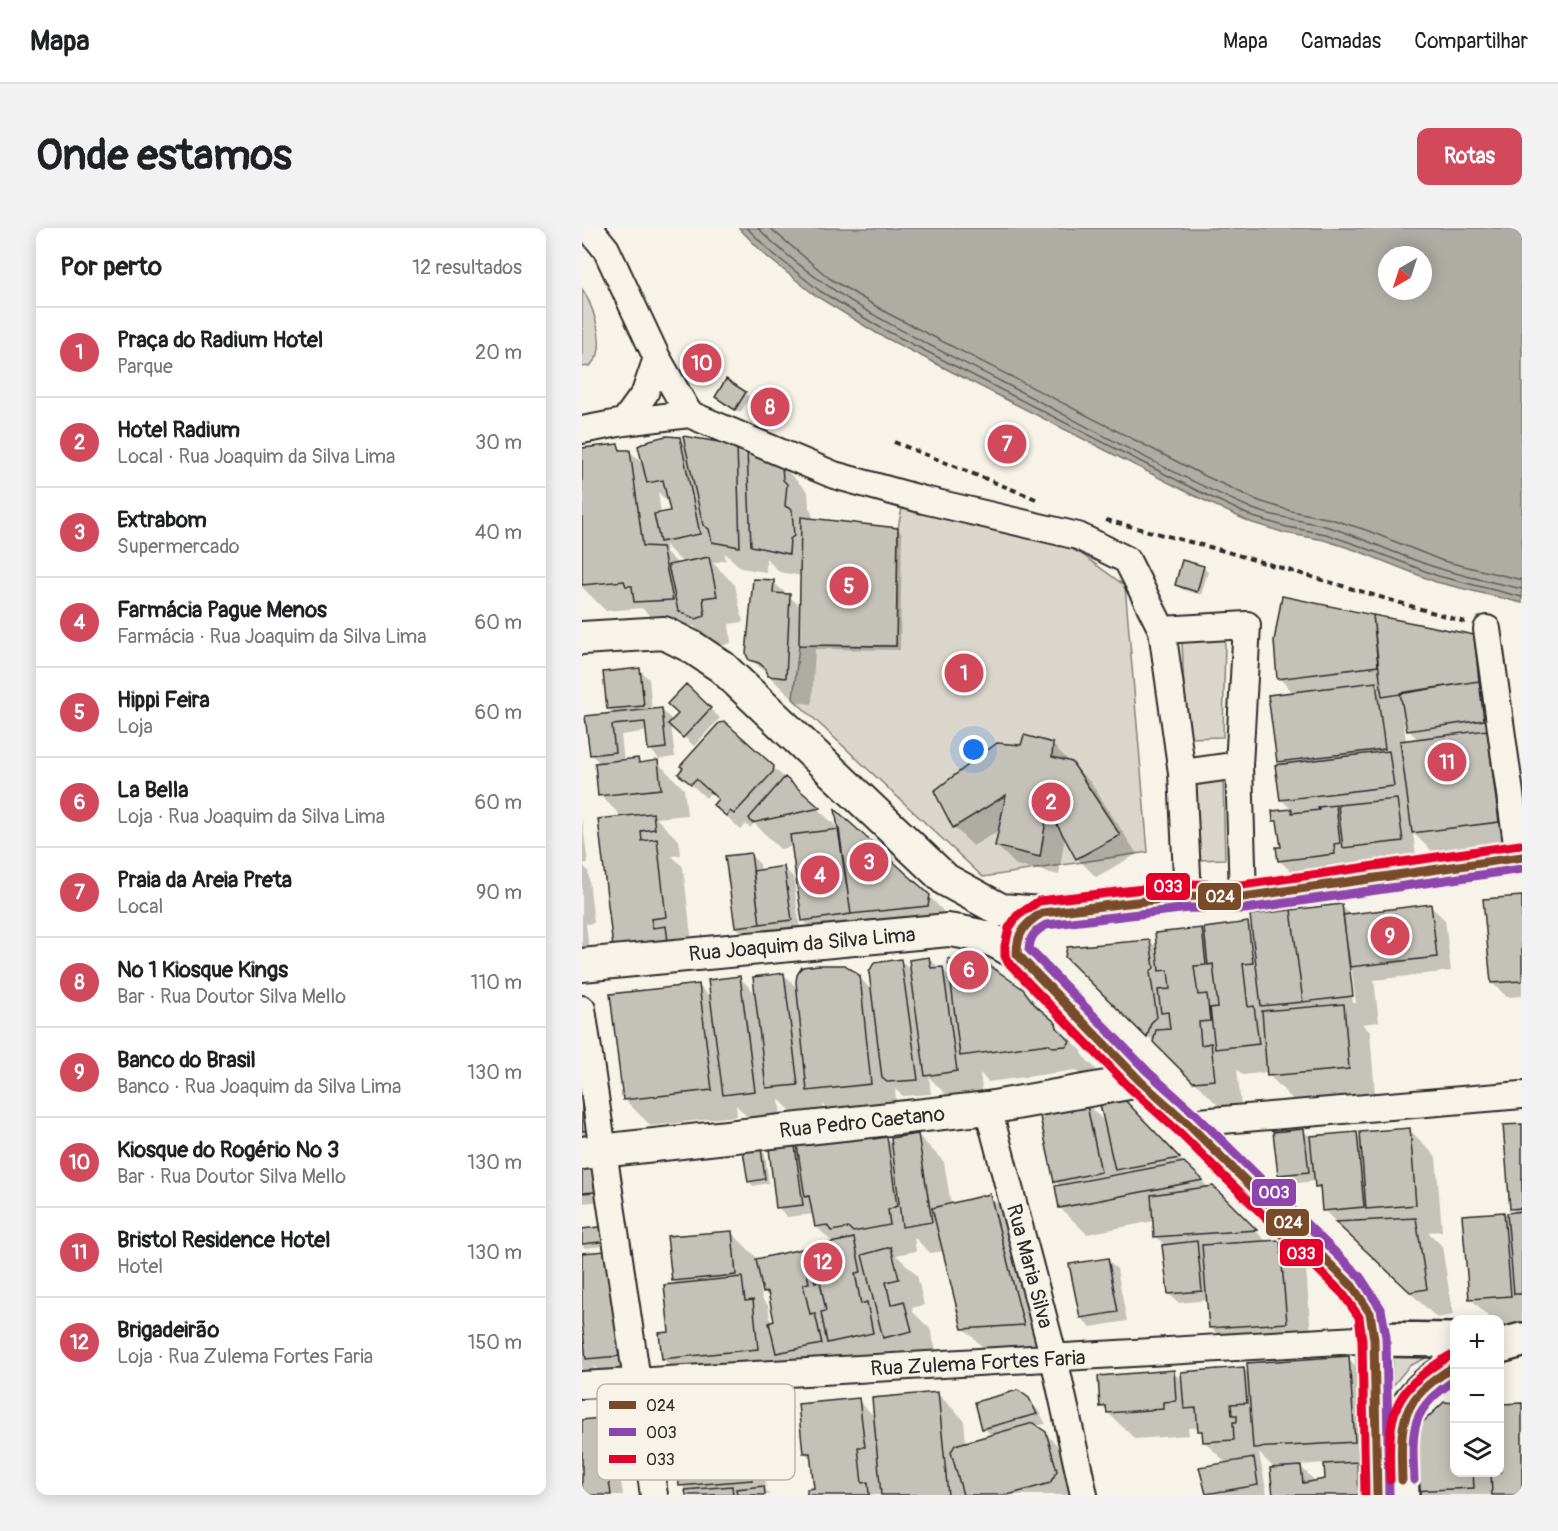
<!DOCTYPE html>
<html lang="pt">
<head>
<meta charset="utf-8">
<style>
  body { margin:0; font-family:Pangolin,sans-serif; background:#f2f2f2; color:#202124 }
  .controls { position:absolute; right:18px; bottom:18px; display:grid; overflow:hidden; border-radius:12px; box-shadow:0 3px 15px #0003 }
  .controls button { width:54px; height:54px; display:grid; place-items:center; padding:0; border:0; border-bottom:2px solid #e0e0e0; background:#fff; color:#202124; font:30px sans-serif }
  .compass { position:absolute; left:796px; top:18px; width:54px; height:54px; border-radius:50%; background:#fff; box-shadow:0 3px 15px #0003; rotate:219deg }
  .you { position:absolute; left:392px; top:522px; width:21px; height:21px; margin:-15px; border:4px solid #fff; border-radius:50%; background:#1a73e8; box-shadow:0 0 0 9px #1a73e833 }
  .badge { display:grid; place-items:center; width:39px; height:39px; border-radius:50%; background:#d1495b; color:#fff; font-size:20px; font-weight:700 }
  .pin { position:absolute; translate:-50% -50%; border:3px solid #fff; box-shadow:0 2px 6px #0006 }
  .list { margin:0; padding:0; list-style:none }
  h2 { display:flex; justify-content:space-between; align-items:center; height:78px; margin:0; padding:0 24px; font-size:26px }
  h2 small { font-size:20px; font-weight:400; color:#757577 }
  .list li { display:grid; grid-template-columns:39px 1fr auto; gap:18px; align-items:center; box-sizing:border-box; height:90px; padding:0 24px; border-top:2px solid #e0e0e0 }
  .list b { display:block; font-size:22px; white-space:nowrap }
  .list p { margin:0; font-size:20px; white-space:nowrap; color:#757577 }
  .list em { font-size:20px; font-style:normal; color:#757577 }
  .icon { flex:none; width:33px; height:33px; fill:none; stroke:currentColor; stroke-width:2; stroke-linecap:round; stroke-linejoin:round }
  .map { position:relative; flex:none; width:940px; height:1267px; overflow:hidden; border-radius:12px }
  header { display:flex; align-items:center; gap:36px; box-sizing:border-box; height:84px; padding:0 30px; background:#fff; border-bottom:2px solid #e0e0e0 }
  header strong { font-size:28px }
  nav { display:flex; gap:33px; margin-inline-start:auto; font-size:21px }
  .intro { display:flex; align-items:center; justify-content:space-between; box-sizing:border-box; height:144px; padding:0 36px }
  h1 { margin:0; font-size:42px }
  .button { padding:15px 27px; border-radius:12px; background:#d1495b; color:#fff; font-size:21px; font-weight:700 }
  main { display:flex; gap:36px; padding:0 36px }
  aside { flex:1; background:#fff; border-radius:12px; box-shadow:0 3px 15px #0003 }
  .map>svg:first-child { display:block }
  .green { fill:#dad6cc; stroke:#82807c; stroke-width:1.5 }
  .water { fill:#afaca4; stroke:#7a7874; stroke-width:1.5; fill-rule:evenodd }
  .shadow { fill:#0003; fill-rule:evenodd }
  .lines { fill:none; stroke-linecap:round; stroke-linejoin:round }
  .shore { stroke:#605f5b; stroke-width:1.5 }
  .building { fill:#c4c1b9; stroke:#2b2b2b; stroke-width:1.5 }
  .minor-casing { stroke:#2b2b2b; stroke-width:30 }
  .tertiary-casing { stroke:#2b2b2b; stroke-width:36 }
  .primary-casing { stroke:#2b2b2b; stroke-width:38 }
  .path { stroke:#2b2b2b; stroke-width:4; stroke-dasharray:6 4.5; stroke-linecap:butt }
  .minor { stroke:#f7f3e8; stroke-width:26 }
  .tertiary { stroke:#f7f3e8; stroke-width:32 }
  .primary { stroke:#f7f3e8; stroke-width:33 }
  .bus-1-casing { stroke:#f7f3e8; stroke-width:14 }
  .bus-2-casing { stroke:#f7f3e8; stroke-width:14 }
  .bus-3-casing { stroke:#f7f3e8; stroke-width:14 }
  .bus-1 { stroke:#7a4b2a; stroke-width:9 }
  .bus-2 { stroke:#8e44ad; stroke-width:9 }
  .bus-3 { stroke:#e4002b; stroke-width:9 }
  .labels { text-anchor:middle; stroke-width:5; stroke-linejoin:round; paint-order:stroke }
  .street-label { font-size:21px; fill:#2b2b2b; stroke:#f7f3e8 }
  .key { fill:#f7f3e8; stroke:#bab7af; stroke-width:1.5 }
  .key-label { font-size:16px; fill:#2b2b2b }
  .line-badge { stroke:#f7f3e8; stroke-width:2 }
  .badge-label { font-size:16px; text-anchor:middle; font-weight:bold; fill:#fff }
</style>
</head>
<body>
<header>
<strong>Mapa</strong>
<nav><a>Mapa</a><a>Camadas</a><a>Compartilhar</a></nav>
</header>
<div class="intro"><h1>Onde estamos</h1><a class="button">Rotas</a></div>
<main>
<aside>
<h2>Por perto<small>12 resultados</small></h2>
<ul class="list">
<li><span class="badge">1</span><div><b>Praça do Radium Hotel</b><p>Parque</p></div><em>20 m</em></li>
<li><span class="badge">2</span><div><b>Hotel Radium</b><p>Local · Rua Joaquim da Silva Lima</p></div><em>30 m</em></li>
<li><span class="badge">3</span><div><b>Extrabom</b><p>Supermercado</p></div><em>40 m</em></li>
<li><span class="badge">4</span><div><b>Farmácia Pague Menos</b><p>Farmácia · Rua Joaquim da Silva Lima</p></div><em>60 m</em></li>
<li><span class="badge">5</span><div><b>Hippi Feira</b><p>Loja</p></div><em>60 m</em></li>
<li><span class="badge">6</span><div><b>La Bella</b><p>Loja · Rua Joaquim da Silva Lima</p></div><em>60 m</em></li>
<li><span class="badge">7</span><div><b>Praia da Areia Preta</b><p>Local</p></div><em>90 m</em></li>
<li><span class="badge">8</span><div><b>No 1 Kiosque Kings</b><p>Bar · Rua Doutor Silva Mello</p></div><em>110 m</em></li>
<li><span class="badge">9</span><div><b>Banco do Brasil</b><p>Banco · Rua Joaquim da Silva Lima</p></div><em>130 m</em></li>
<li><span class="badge">10</span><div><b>Kiosque do Rogério No 3</b><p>Bar · Rua Doutor Silva Mello</p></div><em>130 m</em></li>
<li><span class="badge">11</span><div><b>Bristol Residence Hotel</b><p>Hotel</p></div><em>130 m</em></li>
<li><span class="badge">12</span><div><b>Brigadeirão</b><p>Loja · Rua Zulema Fortes Faria</p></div><em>150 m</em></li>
</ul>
</aside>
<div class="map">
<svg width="940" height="1267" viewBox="0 0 940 1267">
  <rect width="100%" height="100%" fill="#f7f3e8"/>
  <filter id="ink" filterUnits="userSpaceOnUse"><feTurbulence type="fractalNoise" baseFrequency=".0167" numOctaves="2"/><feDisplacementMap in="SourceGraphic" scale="12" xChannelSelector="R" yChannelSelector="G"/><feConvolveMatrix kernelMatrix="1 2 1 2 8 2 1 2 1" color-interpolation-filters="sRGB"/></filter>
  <g filter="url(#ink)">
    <!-- green -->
    <path class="green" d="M0,61C10,75 21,109 16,126C15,130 10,135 8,138L0,139Z
      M322,270L494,322L543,358L566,624L401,649L211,471L217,417L314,418L316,300Z
      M643,412L641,509L604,510L600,413Z
      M641,552L643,631L616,632L614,553Z
      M872,1117L827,1138L800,1171L802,1120Z"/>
    <!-- water -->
    <path class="water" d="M157,0H940V375L854,354L776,323L742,312L703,305L668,294L611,267L296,106L234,68L183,27ZM805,27H841V63H805Z"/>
    <!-- shadow -->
    <path class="shadow" d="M118,120L141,137L128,156L110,144Z
      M145,153L168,169L158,185L135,169Z
      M173,179H205L209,183L200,198Z
      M97,211L105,219L154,218L167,231L199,237L226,264L227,280L230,284V291L316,301L320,306L318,422L233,421L230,476L214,474L169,431L191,354L219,379L220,348L197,344L184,330V344L159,340L142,324L144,332L131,335L153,357L161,394L147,396L149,415L142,417L124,410L112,398L80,400L60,380L24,383L0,359V222L36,218L42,224L47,223L63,238ZM76,264L88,276L89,284L79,286ZM83,317L101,335L96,336L84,324Z
      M621,339L626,344L619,367L599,361L594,356Z
      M702,370L891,409L918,436L940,621L858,631L831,605L834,627L783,633L784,641L724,658L697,632L700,620L698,597L693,592L710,582L699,571L700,537L696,533L712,465L697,450ZM821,488L824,492L826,502L837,512L824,514Z
      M57,441L67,451L70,482L79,481L89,491V495L128,481L138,490L112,518L89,497L93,529L77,531L68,521L66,503L39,507L42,534L56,532L60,536L75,534L102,561L105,587L74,590L97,613L99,627L90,628L101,639L110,715L59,746L41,590L18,567L19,536L9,526L32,486L26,481Z
      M470,516L509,555L555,626L514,649L495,630L483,608L477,647L434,637L415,618L419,601L391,618L372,599L440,519Z
      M191,539L258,602L347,668L361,683L360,692L240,711L221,692L211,618L198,621L172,595L168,600L164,596L159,602L133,577L137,572L129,564L124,570L98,546Z
      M0,590L6,635L0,636Z
      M168,627L178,636L179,643L202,640L211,649L218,701L164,708L154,699Z
      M0,636L6,643L12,695L4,696L8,729L0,730Z
      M940,670V768L925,769L910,755L903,673Z
      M759,678L769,687L848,678L863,692L869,743L792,752L797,794L780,796L788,804L793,867L713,874L687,847V844L661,847L655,841L659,878L639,880L485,728L568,713L576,721L619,701L624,706L666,696L671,701ZM762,705H765L774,775H771ZM569,740H574L564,750Z
      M347,731L370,750L440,762L500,823L501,828L514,841L512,844L498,845L494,842L406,854L398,845L401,870L371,874L347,849L349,866L321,868L313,861L315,882L253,889L241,876L242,883L212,886L197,871L199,889L169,893L154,877L155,888L69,898L42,871L116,757L130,771L158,750L174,766L201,746L216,761L277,749L291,763L318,732L331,745Z
      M0,829L23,916L0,918Z
      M504,875L524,895H564L612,945L627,960L630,959L685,1014L697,1013L724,1040L730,1121L655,1126L629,1100L626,1072L597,1075L587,1066L582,1017L574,1008L572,993L505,1006L478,980V958L473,953Z
      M940,897V1095L918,1097V1092H910L888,1070L922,985L927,990L935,985L929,980L923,899Z
      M828,902L854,929L860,1003L846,1004L860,1018L871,1087L855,1090L768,1008L742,982L740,964L734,958V953L707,956L697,946L722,903L729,910L775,906L780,911Z
      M336,907L362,934L369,977L407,968L434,994L467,1123L408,1127L382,1100L362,1023L348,1025L332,1009L334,1023L314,1027L335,1047L342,1077L330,1080L331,1084L348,1101L356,1129L329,1136L315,1122L317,1132L222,1151L200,1130L202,1147L108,1157L81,1131L89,1106L96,1057L91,1052L149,1004L176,1031L220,1023L230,1033L252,1016L234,998L232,986L205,989L196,979L213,919L218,924L305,911L311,918ZM181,1057L182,1064L189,1072L195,1098L188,1091L186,1077L180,1071L178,1058Z
      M178,922L183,926L187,955L171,958L167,953Z
      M10,939L19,949L22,973L0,975V941Z
      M0,1002L30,1017L3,1020L0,1017Z
      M24,1024L62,1154L32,1157L12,1137L13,1142L0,1143V1098L2,1101L0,1081V1027Z
      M525,1031L535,1041L545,1093L509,1099L499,1090Z
      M766,1130L785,1149L791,1232L773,1234L801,1262V1267H692L694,1242L677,1225L685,1267H628L626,1265L645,1236L622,1213V1207L617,1199L606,1200L607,1207L553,1211L519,1178L591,1144L601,1154L662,1141L667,1146ZM743,1235L744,1252L734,1254L717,1237Z
      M356,1166L382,1192L384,1216L410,1208L402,1200L446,1171L456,1182L464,1196L453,1198L463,1205L490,1232L500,1267H227L234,1261L230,1232L223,1225L276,1172L293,1189Z
      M170,1174L184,1188L187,1228H181L184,1262L188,1267H105V1263L99,1257Z
      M940,1176V1267H833L829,1262L873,1244H918V1178Z
      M18,1192L32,1206L41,1267H0V1194Z"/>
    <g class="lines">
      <!-- shore -->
      <path class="shore" d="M165,0L188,23L238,63L299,100L614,262L671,289L705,299L744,306L778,318L856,348L940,369
        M176,0C245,70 334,110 420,154C503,197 586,244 671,281C697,291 724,292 750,300C786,312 820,329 856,340C883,349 912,354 940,361
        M188,0L247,50L307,86L621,247L677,273L709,283L749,291L784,302L861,333L940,352"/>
    </g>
    <!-- building -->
    <path class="building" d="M118,118L137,131L123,153L103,139Z
      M144,151L164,164L153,182L133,169Z
      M182,162L206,178L195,194L171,180Z
      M84,208L98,209L118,306L78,314L72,286L88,283L81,252L65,255L56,218L68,212Z
      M101,208L155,217L158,319L130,314L127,301L121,297Z
      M36,216L38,222H48L61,318L80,319L91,372L52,374L50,358H44L42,353L0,357V220Z
      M165,222L200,236L201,252L205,256L203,278L210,282L212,308L208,311L207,326L169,318Z
      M219,289L316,300L314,418L217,417Z
      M127,329L135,368L121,370L123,388L114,391L96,383L86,337Z
      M600,332L622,338L615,364L593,357Z
      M171,351L192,352L191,365L208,366L204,450L186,448L184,441L177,435L167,432L164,426Z
      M700,368L791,387L796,438L695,451L692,413Z
      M791,387L892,407L897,453L800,469Z
      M58,440L62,478L25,481L21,444Z
      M897,453L902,492L825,503L818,465Z
      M794,454L803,521L695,534L686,467Z
      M104,456L129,480L101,510L86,496L96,486L85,476Z
      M80,480L84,520L66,522L63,494L30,497L33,524L8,527L3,488Z
      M143,494L192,538L191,544L152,586L148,583L144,588L131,577L136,571L114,551L109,556L96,546L101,540L98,538L137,495Z
      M905,502L917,594L830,605L818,513Z
      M442,507L471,515L470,529L490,534L538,607L494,631L466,580L458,629L413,618L424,567L371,600L352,563L415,515L439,517Z
      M807,523L812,558L698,572L693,537Z
      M56,530L57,535L76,532L79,561L16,568L13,535Z
      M203,549L238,580L170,595L167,590Z
      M815,571L821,613L761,620L756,577Z
      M754,577L758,615L752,616L753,626L696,633L694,619H699L695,593H691L690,583L710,581V585L737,582L736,579Z
      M253,581L348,667L346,678L269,686Z
      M71,585L73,601L59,603L60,613L75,611L84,689L69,691L71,700L84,698L86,714L31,720L16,591Z
      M257,601L269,686L220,693L208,607Z
      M169,625L178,696L153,699L143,628Z
      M202,638L210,692L178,696L171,643Z
      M940,668V753L909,755L901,671Z
      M760,676L771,768L721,774L709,682Z
      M849,676L855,729L768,739L761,687Z
      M709,682L721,774L679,778L668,687Z
      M666,694L671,735L661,736L666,779L672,778L677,816L633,821L628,780L636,779L631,736L626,737L622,700Z
      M620,700L624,737L612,738L616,767L625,766L628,793L617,794L619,817L629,815L633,852L611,854L571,814L574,802L588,801L586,784L579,785L576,762L588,761L586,742L577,743L573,705Z
      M568,712L572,740L568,744L575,789L569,795L565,810L483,729L485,719Z
      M394,728L441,761L453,777L474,795L475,800L488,813L485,818L470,819L466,816L378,828L366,731Z
      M347,729L349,740L361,739L375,843L343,848L327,732Z
      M319,731L336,852L305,854L300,850L287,744L292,735Z
      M237,737H263L278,748L289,856L225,863L214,754L215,747L220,739Z
      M202,745L216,857L184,860L171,749Z
      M158,748L173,863L141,867L126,752Z
      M117,756L130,862L41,872L28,766Z
      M762,776L767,841L685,848L680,783Z
      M0,827L10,902L0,903Z
      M538,867L598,930L533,942L517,872Z
      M504,873L519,944L472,954L457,884Z
      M940,896V980L928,981L921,897Z
      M828,900L834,977L784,981L778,904Z
      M722,901L727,944L696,947L691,904Z
      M775,904L782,979L740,983L738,958L733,959L728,908Z
      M285,905L292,911L305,909L315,978L306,982L308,997L271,1004L267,1000L249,1003L245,997L233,999L227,968L223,969L215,917Z
      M336,906L350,994L320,999L309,910Z
      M213,918L221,977L194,980L187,921Z
      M179,920L183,951L166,954L161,923Z
      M602,934L621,952L477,980L473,958Z
      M10,938L13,964L0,965V939Z
      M631,958L675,1002L572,1009L569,967Z
      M408,966L442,1097L380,1101L350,980Z
      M940,983V1066H932L925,985Z
      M922,984L929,1068L887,1071L880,987Z
      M834,990L845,1061L828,1064L753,994Z
      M25,998L27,1013L0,1016V1001Z
      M150,1003L154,1047L90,1053L85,1008Z
      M272,1010L279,1044L273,1045L279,1076L285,1074L291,1105L245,1115L239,1084L244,1083L238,1053L233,1054L225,1020Z
      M698,1012L705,1095L627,1100L620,1017Z
      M615,1013L620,1063L586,1066L580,1017Z
      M309,1019L317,1051L304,1054L309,1077L322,1073L330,1103L301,1110L280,1027Z
      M220,1021L227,1055L221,1056L228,1086L233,1085L240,1116L194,1125L187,1095L192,1093L186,1064L181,1065L174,1031Z
      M24,1023L37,1128L4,1131L0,1094V1025Z
      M526,1030L536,1084L498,1090L487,1036Z
      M160,1049L163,1073L171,1072L176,1121L80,1131L77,1105L87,1104L82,1057Z
      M767,1128L773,1214L671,1220L665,1135Z
      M662,1139L665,1175L649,1176L650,1187H655V1194H651L652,1212L621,1214L620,1203H616L614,1180L602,1181L599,1144Z
      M592,1142L594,1173L581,1174V1181L525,1185L524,1178L518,1179L516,1148Z
      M436,1162L447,1170L455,1186L400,1201L393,1174Z
      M356,1164L366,1267H299L290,1170Z
      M277,1170L283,1219H276L280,1255L286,1254L287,1267H225V1261L232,1260L228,1225H221L216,1176Z
      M170,1172L174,1214H167L170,1252L97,1258L91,1178Z
      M862,1174L873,1175V1244H891L892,1260L827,1263V1221L837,1198Z
      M940,1175V1267H910L909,1244H918V1176Z
      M18,1190L29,1267H0V1192Z
      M451,1195L464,1204L475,1243L468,1255L426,1267H381L369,1224L373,1217Z
      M672,1230L676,1257L624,1266L617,1239Z
      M775,1234L777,1267H691L688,1240L719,1238L721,1255L743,1251L742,1236Z
      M150,1258L151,1267H104L103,1262Z
      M182,1258L183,1267H155L154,1261Z"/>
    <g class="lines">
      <defs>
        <path id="minor" d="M7,0L24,21L75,130L107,186
          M42,194L63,165L75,130
          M0,202L42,194L107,186L252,247L342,272L496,308L545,332L580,402L600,545L606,668
          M905,401L937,630
          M580,402L665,397L657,537L661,669
          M600,545L657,537
          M0,781L72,1267
          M406,880L472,1130L502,1267
          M605,895L940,867
          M0,1157L792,1111"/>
        <path id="tertiary" d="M0,410L82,405L110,419L140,439L364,652L419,682L460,685L606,668L661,669L940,629
          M460,685C440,697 434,702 435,726L558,853L605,895L770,1058L788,1085L792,1111
          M0,737L366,702C396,706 409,709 435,726
          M0,925L406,880L558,853"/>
        <path id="primary" d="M918,1118L940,1112
          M795,1267L792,1111L873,1112
          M820,1267C818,1202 808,1174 873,1138"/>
      </defs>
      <!-- minor casing -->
      <use href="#minor" class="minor-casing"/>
      <!-- tertiary casing -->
      <use href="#tertiary" class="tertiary-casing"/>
      <!-- primary casing -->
      <use href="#primary" class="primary-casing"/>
      <!-- path -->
      <path class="path" d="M312,214L454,271
        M524,292L635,321L883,394"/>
      <!-- minor -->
      <use href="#minor" class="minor"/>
      <!-- tertiary -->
      <use href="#tertiary" class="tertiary"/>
      <!-- primary -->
      <use href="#primary" class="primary"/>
      <defs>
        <path id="bus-1" d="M820,1252C818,1191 818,1172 873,1138
          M795,1267L792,1111L788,1085L770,1058L605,895L558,853L435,726C435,705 442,696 460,685L606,668L661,669L940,629"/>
        <path id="bus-2" d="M832,1252C830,1202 827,1181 873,1152
          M807,1267L804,1109L799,1081L778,1049L613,886L566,844L447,721C448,708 453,703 464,697L607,680L663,681L940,641"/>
        <path id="bus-3" d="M808,1252C806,1186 808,1165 867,1128
          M783,1267L780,1112L777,1089L761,1066L597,904L549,861L426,734L423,728V718L427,700L435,688L457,673L605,656L660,657L938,617"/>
      </defs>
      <!-- bus-1 casing -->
      <use href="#bus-1" class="bus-1-casing"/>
      <!-- bus-2 casing -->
      <use href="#bus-2" class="bus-2-casing"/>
      <!-- bus-3 casing -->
      <use href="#bus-3" class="bus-3-casing"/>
      <!-- bus-1 -->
      <use href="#bus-1" class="bus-1"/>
      <!-- bus-2 -->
      <use href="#bus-2" class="bus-2"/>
      <!-- bus-3 -->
      <use href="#bus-3" class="bus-3"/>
    </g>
  </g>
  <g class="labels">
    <!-- street labels -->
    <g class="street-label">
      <text transform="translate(220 716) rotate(-5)" y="7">Rua Joaquim da Silva Lima</text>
      <text transform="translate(280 894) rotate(-6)" y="7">Rua Pedro Caetano</text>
      <text transform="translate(448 1038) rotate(75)" y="7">Rua Maria Silva</text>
      <text transform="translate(396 1135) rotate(-3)" y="7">Rua Zulema Fortes Faria</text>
    </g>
  </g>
  <!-- legend -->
  <rect x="15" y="1156" width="198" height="96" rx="9" class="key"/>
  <rect x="27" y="1173" width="27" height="8" fill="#7a4b2a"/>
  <rect x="27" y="1200" width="27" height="8" fill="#8e44ad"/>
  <rect x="27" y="1227" width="27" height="8" fill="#e4002b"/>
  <g class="key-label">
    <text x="64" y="1183">024</text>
    <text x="64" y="1210">003</text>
    <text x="64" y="1237">033</text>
  </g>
  <g class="line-badge">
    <rect x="563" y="644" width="46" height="29" rx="6" fill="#e4002b"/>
    <rect x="615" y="654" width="45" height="29" rx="6" fill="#7a4b2a"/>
    <rect x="669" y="950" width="46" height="29" rx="6" fill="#8e44ad"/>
    <rect x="683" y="980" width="45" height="29" rx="6" fill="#7a4b2a"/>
    <rect x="697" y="1010" width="45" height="29" rx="6" fill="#e4002b"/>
  </g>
  <g class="badge-label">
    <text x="586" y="664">033</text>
    <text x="638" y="674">024</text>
    <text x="692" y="970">003</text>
    <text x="706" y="1000">024</text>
    <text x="719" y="1031">033</text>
  </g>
</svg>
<div class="controls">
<button>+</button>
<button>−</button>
<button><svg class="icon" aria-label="layers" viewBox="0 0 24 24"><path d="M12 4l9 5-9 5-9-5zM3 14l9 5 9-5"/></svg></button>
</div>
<svg class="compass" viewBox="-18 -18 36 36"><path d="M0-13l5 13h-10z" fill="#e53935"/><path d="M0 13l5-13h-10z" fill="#757577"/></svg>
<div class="you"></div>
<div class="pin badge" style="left:382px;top:445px">1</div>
<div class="pin badge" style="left:469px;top:574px">2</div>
<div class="pin badge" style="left:287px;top:634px">3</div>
<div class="pin badge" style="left:238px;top:647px">4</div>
<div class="pin badge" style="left:267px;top:358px">5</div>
<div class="pin badge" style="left:387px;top:742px">6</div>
<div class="pin badge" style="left:425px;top:216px">7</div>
<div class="pin badge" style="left:188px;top:179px">8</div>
<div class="pin badge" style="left:808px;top:708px">9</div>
<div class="pin badge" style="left:120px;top:135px">10</div>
<div class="pin badge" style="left:865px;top:534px">11</div>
<div class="pin badge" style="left:241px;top:1034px">12</div>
</div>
</main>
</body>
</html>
